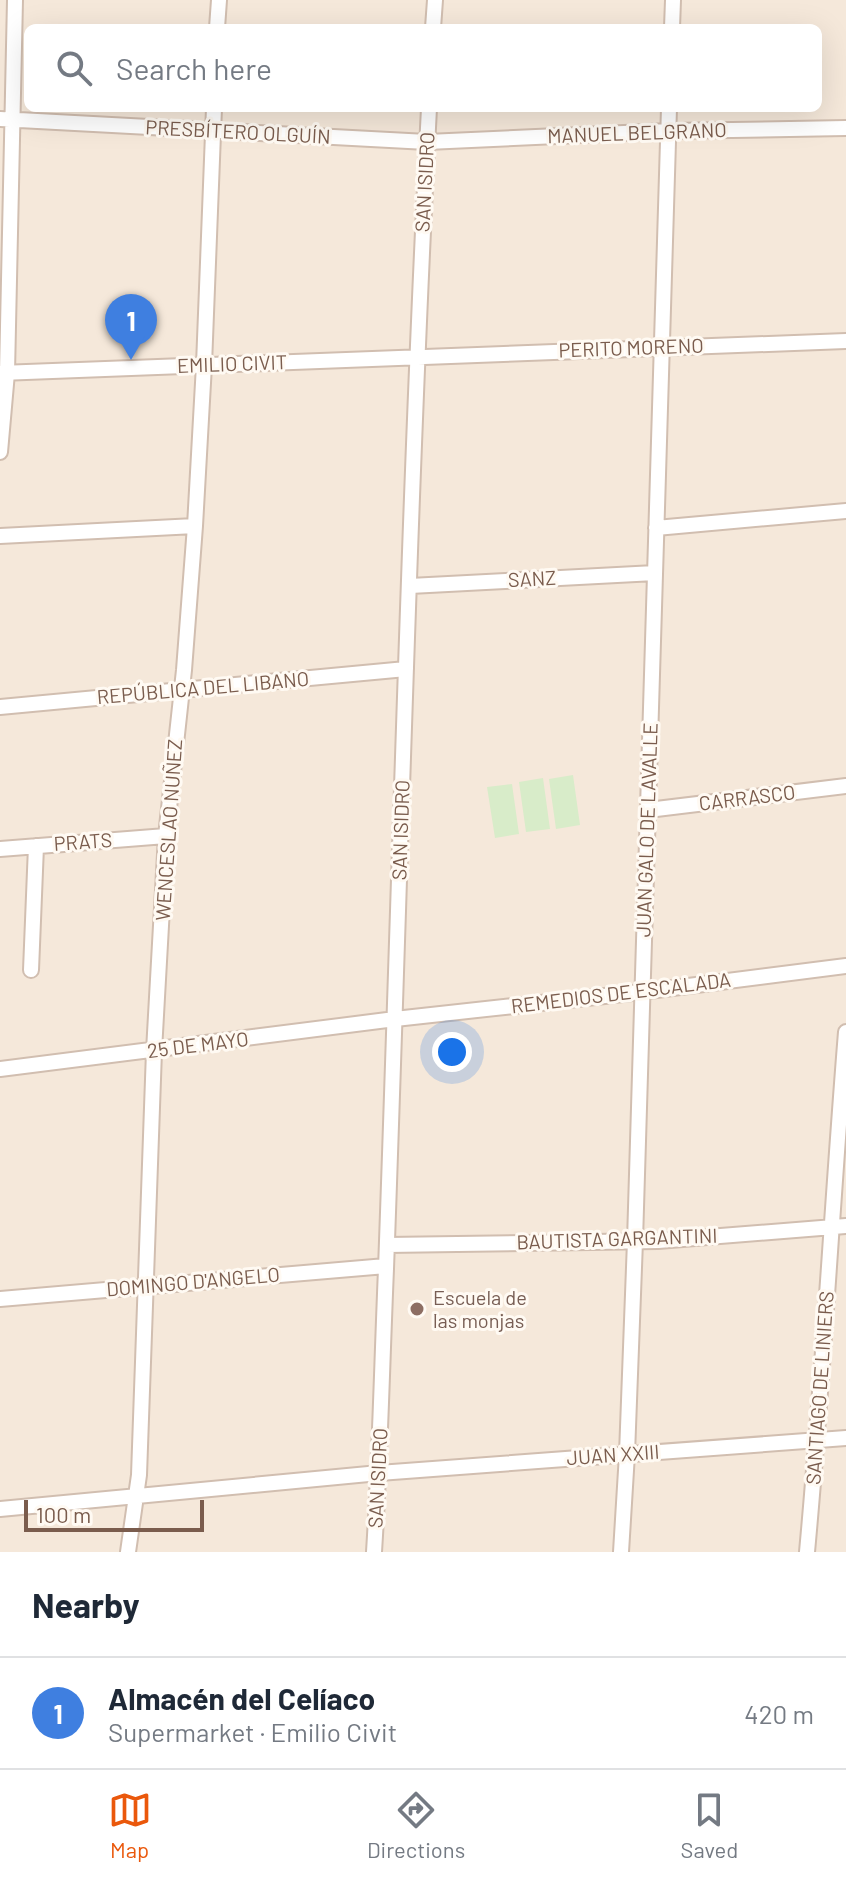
<!DOCTYPE html>
<html lang="en">
<head>
<meta charset="utf-8">
<style>
  body { margin:0; font-family:Barlow,sans-serif; background:#f6f6f7; color:#1f2937 }
  .scale { position:absolute; left:24px; bottom:20px; width:180px; box-sizing:border-box; padding-left:8px; border:4px solid #7a5c4d; border-top:0; font-size:22px; line-height:28px; white-space:nowrap; color:#7a5c4d; -webkit-text-stroke:6px #fffaf3; paint-order:stroke }
  .you { position:absolute; left:452px; top:1052px; width:28px; height:28px; margin:-20px; border:6px solid #fff; border-radius:50%; background:#1a73e8; box-shadow:0 0 0 12px #1a73e833 }
  .badge { display:grid; place-items:center; width:52px; height:52px; border-radius:50%; background:#ea580c; color:#fff; font-size:26px; font-weight:700 }
  .pin { position:absolute; translate:-50% -66px; filter:drop-shadow(0 2px 4px #0008) }
  .pin::after { content:''; position:absolute; top:42px; width:28px; height:24px; background:inherit; clip-path:polygon(0 0,100% 0,50% 100%) }
  .list { margin:0; padding:0; list-style:none }
  h2 { display:flex; justify-content:space-between; align-items:center; height:104px; margin:0; padding:0 32px; font-size:34px }
  h2 small { font-size:26px; font-weight:400; color:#747a83 }
  .list li { display:grid; grid-template-columns:52px 1fr auto; gap:24px; align-items:center; box-sizing:border-box; height:112px; padding:0 32px; border-top:2px solid #e0e1e3 }
  .list b { display:block; font-size:30px; white-space:nowrap }
  .list p { margin:0; font-size:26px; white-space:nowrap; color:#747a83 }
  .list em { font-size:26px; font-style:normal; color:#747a83 }
  .icon { flex:none; width:44px; height:44px; fill:none; stroke:currentColor; stroke-width:2; stroke-linecap:round; stroke-linejoin:round }
  .map { position:relative; flex:none; width:846px; height:1552px; overflow:hidden }
  .search { position:absolute; background:#fff; box-shadow:0 8px 32px #0002; left:24px; right:24px; top:24px; height:88px; display:flex; align-items:center; gap:20px; box-sizing:border-box; padding:0 28px; border-radius:12px; color:#747a83; font-size:30px }
  .sheet { height:216px; background:#fff }
  nav { display:flex; justify-content:space-around; align-items:center; box-sizing:border-box; height:112px; border-top:2px solid #e0e1e3; background:#fff; font-size:22px; color:#747a83 }
  nav a { display:grid; justify-items:center; gap:4px }
  nav .on { color:#ea580c }
  .map>svg:first-child { display:block }
  .residential { fill:#f5e8da; fill-rule:evenodd }
  .green { fill:#d8ecc9 }
  .lines { fill:none; stroke-linecap:round; stroke-linejoin:round }
  .minor-casing { stroke:#d1beb0; stroke-width:18 }
  .minor { stroke:#fff; stroke-width:14 }
  .education-dot { fill:#8d6e63; stroke:#fffaf3; stroke-width:3 }
  .labels { text-anchor:middle; stroke-width:6; stroke-linejoin:round; paint-order:stroke }
  .street-label { font-size:20px; fill:#7a5c4d; stroke:#fffaf3 }
  .education-label { font-size:20px; fill:#785e54; stroke:#fffaf3; text-anchor:start }
</style>
</head>
<body>
<div class="map">
<svg width="846" height="1552" viewBox="0 0 846 1552">
  <rect width="100%" height="100%" fill="#fdf6ec"/>
  <!-- residential -->
  <path class="residential" d="M0,0H846V1552H0ZM28,28H818V108H28Z"/>
  <!-- green -->
  <path class="green" d="M573,775L580,825L556,829L549,779Z
    M543,778L550,829L526,832L519,782Z
    M512,784L519,834L495,838L487,787Z"/>
  <g class="lines">
    <defs>
      <path id="minor" d="M217,28L219,0
        M433,28L435,0
        M672,28L673,0
        M0,119L427,142L668,131L846,128
        M0,373L846,341
        M0,452L7,373L15,0
        M656,528L846,511
        M0,536L195,526
        M410,586L655,573
        M0,707L406,669
        M648,810L846,786
        M0,849L166,836
        M31,970L36,846
        M0,1069L395,1019L641,992L846,966
        M387,1245L658,1241L846,1226
        M0,1299L386,1266
        M0,1509L379,1473L846,1438
        M128,1552L139,1475L154,1051L166,836L184,670L195,526L204,365L214,108
        M374,1552C380,1458 382,1363 386,1269C400,882 409,495 429,108
        M621,1552L627,1454L635,1241L669,108
        M807,1552C823,1379 832,1205 846,1032"/>
    </defs>
    <!-- minor casing -->
    <use href="#minor" class="minor-casing"/>
    <!-- minor -->
    <use href="#minor" class="minor"/>
  </g>
  <!-- markers -->
  <circle class="education-dot" cx="417" cy="1309" r="8"/>
  <g class="labels">
    <!-- street labels -->
    <g class="street-label">
      <text transform="translate(238 132) rotate(3)" y="7">PRESBÍTERO OLGUÍN</text>
      <text transform="translate(637 133) rotate(-2)" y="7">MANUEL BELGRANO</text>
      <text transform="translate(425 182) rotate(-87)" y="7">SAN ISIDRO</text>
      <text transform="translate(631 348) rotate(-2)" y="7">PERITO MORENO</text>
      <text transform="translate(232 364) rotate(-2)" y="7">EMILIO CIVIT</text>
      <text transform="translate(532 579) rotate(-3)" y="7">SANZ</text>
      <text transform="translate(203 688) rotate(-5)" y="7">REPÚBLICA DEL LIBANO</text>
      <text transform="translate(747 798) rotate(-7)" y="7">CARRASCO</text>
      <text transform="translate(169 830) rotate(-86)" y="7">WENCESLAO NUÑEZ</text>
      <text transform="translate(401 830) rotate(-88)" y="7">SAN ISIDRO</text>
      <text transform="translate(647 830) rotate(-88)" y="7">JUAN GALO DE LAVALLE</text>
      <text transform="translate(83 842) rotate(-4)" y="7">PRATS</text>
      <text transform="translate(621 993) rotate(-7)" y="7">REMEDIOS DE ESCALADA</text>
      <text transform="translate(198 1045) rotate(-7)" y="7">25 DE MAYO</text>
      <text transform="translate(617 1239) rotate(-2)" y="7">BAUTISTA GARGANTINI</text>
      <text transform="translate(193 1282) rotate(-5)" y="7">DOMINGO D'ANGELO</text>
      <text transform="translate(820 1388) rotate(-86)" y="7">SANTIAGO DE LINIERS</text>
      <text transform="translate(613 1455) rotate(-4)" y="7">JUAN XXIII</text>
      <text transform="translate(378 1478) rotate(-87)" y="7">SAN ISIDRO</text>
    </g>
    <!-- education labels -->
    <g class="education-label">
      <text x="433" y="1305">Escuela de<tspan x="433" dy="23">las monjas</tspan></text>
    </g>
  </g>
</svg>
<div class="scale">100 m</div>
<div class="you"></div>
<div class="pin badge" style="left:131px;top:360px;background:#3f7fe0">1</div>
<div class="search"><svg class="icon" aria-label="search" viewBox="0 0 24 24"><circle cx="10" cy="10" r="6"/><path d="M15 15l6 6"/></svg>Search here</div>
</div>
<section class="sheet">
<h2>Nearby<small></small></h2>
<ul class="list">
<li><span class="badge" style="background:#3f7fe0">1</span><div><b>Almacén del Celíaco</b><p>Supermarket · Emilio Civit</p></div><em>420 m</em></li>
</ul>
</section>
<nav>
<a class="on"><svg class="icon" aria-label="map" viewBox="0 0 24 24"><path d="M3 6l6-2 6 2 6-2v14l-6 2-6-2-6 2zM9 4v14M15 6v14"/></svg>Map</a>
<a><svg class="icon" aria-label="directions" viewBox="0 0 24 24"><path d="M12 3l9 9-9 9-9-9zM9 14v-3h6M13 9l2 2-2 2"/></svg>Directions</a>
<a><svg class="icon" aria-label="saved" viewBox="0 0 24 24"><path d="M7 4h10v16l-5-4-5 4z"/></svg>Saved</a>
</nav>
</body>
</html>
